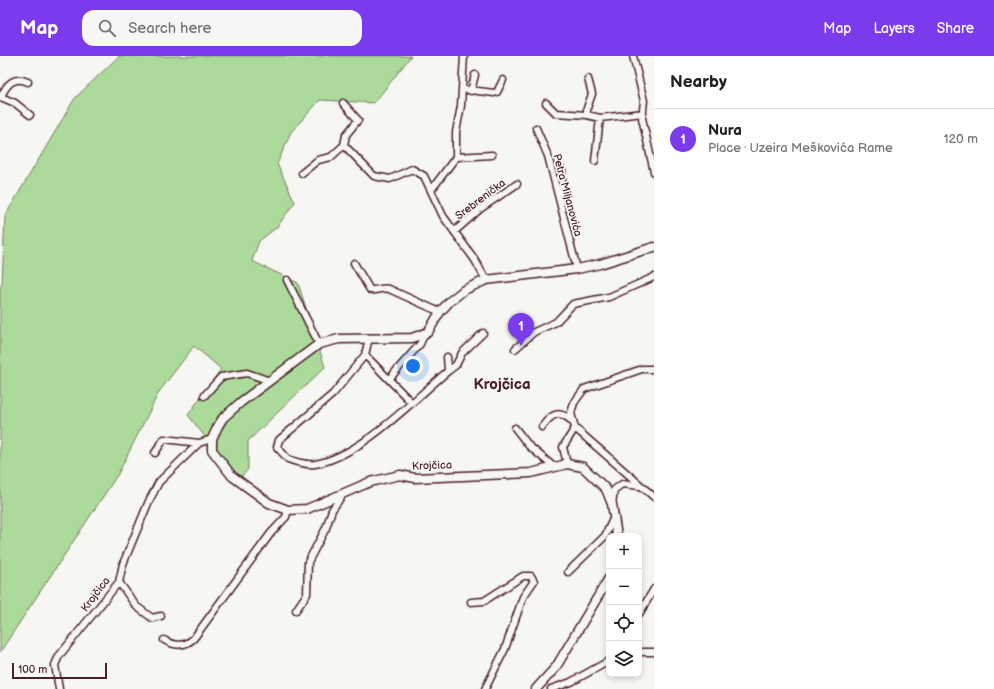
<!DOCTYPE html>
<html lang="en">
<head>
<meta charset="utf-8">
<style>
  body { margin:0; font-family:"Balsamiq Sans",sans-serif; background:#f6f6f6; color:#202124 }
  .controls { position:absolute; right:12px; bottom:12px; display:grid; overflow:hidden; border-radius:8px; box-shadow:0 2px 6px #0003 }
  .controls button { width:36px; height:36px; display:grid; place-items:center; padding:0; border:0; border-bottom:1px solid #e0e0e0; background:#fff; color:#202124; font:20px sans-serif }
  .scale { position:absolute; left:12px; bottom:10px; width:95px; box-sizing:border-box; padding-left:4px; border:2px solid #4a1f2b; border-top:0; font-size:11px; line-height:14px; white-space:nowrap; color:#4a1f2b; -webkit-text-stroke:3px #f6f6f2; paint-order:stroke }
  .you { position:absolute; left:413px; top:310px; width:14px; height:14px; margin:-10px; border:3px solid #fff; border-radius:50%; background:#1a73e8; box-shadow:0 0 0 6px #1a73e833 }
  .badge { display:grid; place-items:center; width:26px; height:26px; border-radius:50%; background:#7c3aed; color:#fff; font-size:13px; font-weight:700 }
  .pin { position:absolute; translate:-50% -33px; filter:drop-shadow(0 1px 2px #0008) }
  .pin::after { content:''; position:absolute; top:21px; width:14px; height:12px; background:inherit; clip-path:polygon(0 0,100% 0,50% 100%) }
  .list { margin:0; padding:0; list-style:none }
  h2 { display:flex; justify-content:space-between; align-items:center; height:52px; margin:0; padding:0 16px; font-size:17px }
  h2 small { font-size:13px; font-weight:400; color:#757577 }
  .list li { display:grid; grid-template-columns:26px 1fr auto; gap:12px; align-items:center; box-sizing:border-box; height:60px; padding:0 16px; border-top:1px solid #e0e0e0 }
  .list b { display:block; font-size:15px; white-space:nowrap }
  .list p { margin:0; font-size:13px; white-space:nowrap; color:#757577 }
  .list em { font-size:13px; font-style:normal; color:#757577 }
  .icon { flex:none; width:22px; height:22px; fill:none; stroke:currentColor; stroke-width:2; stroke-linecap:round; stroke-linejoin:round }
  .map { position:relative; flex:none; width:654px; height:633px; overflow:hidden }
  header { display:flex; align-items:center; gap:24px; box-sizing:border-box; height:56px; padding:0 20px; background:#7c3aed; color:#fff }
  header strong { font-size:19px }
  nav { display:flex; gap:22px; margin-inline-start:auto; font-size:14px }
  .search { width:280px; height:36px; background:#f6f6f6; display:flex; align-items:center; gap:10px; box-sizing:border-box; padding:0 14px; border-radius:12px; color:#757577; font-size:15px }
  main { display:flex }
  aside { flex:1; background:#fff }
  .map>svg:first-child { display:block }
  .green { fill:#acda9a; stroke:#7b7c62 }
  .lines { fill:none; stroke-linecap:round; stroke-linejoin:round }
  .minor-casing { stroke:#4a1f2b; stroke-width:9 }
  .major-casing { stroke:#4a1f2b; stroke-width:11 }
  .minor { stroke:#f6f6f2; stroke-width:6 }
  .major { stroke:#f6f6f2; stroke-width:8 }
  .labels { text-anchor:middle; stroke-width:3.5; stroke-linejoin:round; paint-order:stroke }
  .street-label { font-size:11px; fill:#4a1f2b; stroke:#f6f6f2 }
  .district-label { font-size:15px; font-weight:bold; fill:#4a1f2b; stroke:#f6f6f2 }
</style>
</head>
<body>
<header>
<strong>Map</strong>
<div class="search"><svg class="icon" aria-label="search" viewBox="0 0 24 24"><circle cx="10" cy="10" r="6"/><path d="M15 15l6 6"/></svg>Search here</div>
<nav><a>Map</a><a>Layers</a><a>Share</a></nav>
</header>
<main>
<div class="map">
<svg width="654" height="633" viewBox="0 0 654 633">
  <rect width="100%" height="100%" fill="#f6f6f2"/>
  <filter id="ink" filterUnits="userSpaceOnUse"><feTurbulence type="fractalNoise" baseFrequency=".025" numOctaves="2"/><feDisplacementMap in="SourceGraphic" scale="8" xChannelSelector="R" yChannelSelector="G"/><feConvolveMatrix kernelMatrix="1 2 1 2 8 2 1 2 1" color-interpolation-filters="sRGB"/></filter>
  <g filter="url(#ink)">
    <!-- green -->
    <path class="green" d="M119,0H411L374,47L320,44L291,76L277,108L295,146L277,171L259,185L252,205L298,227L325,311L248,385V413L239,424L188,359L221,313L194,290L159,336L118,418L0,596V231L2,228L5,160L75,42Z"/>
    <g class="lines">
      <defs>
        <path id="minor" d="M633,0L644,45L642,62L654,116
          M588,23L592,38L587,52V59L600,62L643,57
          M462,33L494,37L497,36L503,24
          M471,35L475,19
          M1,41C6,29 14,19 28,26
          M0,42L1,41L15,47L30,59
          M343,47L358,64L346,79L344,89
          M546,47L556,57L587,59
          M536,72L548,100L577,213
          M456,101L492,99
          M595,105L600,62
          M302,117L318,104L331,101L344,89L374,120L390,123L412,113L424,120L443,160L475,204L486,224
          M432,133L456,101V76L461,50L464,0
          M562,142V114
          M455,175L480,153L517,128
          M354,207L370,234C377,235 382,231 389,233L440,256
          M287,224L319,288
          M369,282L365,299L333,338L279,384L277,391L288,403C296,406 306,409 315,408C361,400 412,345 448,315L447,301
          M515,293L534,276L556,266L573,248L609,241L654,221
          M365,299L412,347
          M654,313H642L584,333L574,347L571,357L575,372L654,441
          M448,315L456,309L462,297L483,277
          M389,323L420,288L424,279
          M204,340L221,321L247,317L270,325
          M542,371C552,357 559,354 572,365
          M515,372L529,390L554,411
          M155,397L164,383L199,387
          M567,408L563,391L575,372
          M612,448L614,434L622,428L640,430
          M568,516L605,480L614,461
          M119,526L136,550L152,562L161,560
          M471,546L484,545L523,520H531L534,525L523,541L505,593L485,633
          M296,554L307,538L308,506L326,472L332,454L343,438
          M639,558L654,533
          M164,584C174,590 185,591 194,582L271,477L286,461L288,454
          M639,596H654
          M59,633L55,609L59,600L119,526L123,508L149,445L159,426L199,387L212,383
          M551,633L571,626L609,605"/>
        <path id="major" d="M617,480L612,448L606,433L583,411L567,408L531,417L415,422L400,419L370,426L307,453L288,454L269,447L232,420L212,394V383L218,370L223,362L241,346L319,288L339,283L412,282L428,276L440,256L450,245L464,234L486,224L577,213L600,208L654,191
          M536,633L556,611L609,522"/>
      </defs>
      <!-- minor casing -->
      <use href="#minor" class="minor-casing"/>
      <!-- major casing -->
      <use href="#major" class="major-casing"/>
      <!-- minor -->
      <use href="#minor" class="minor"/>
      <!-- major -->
      <use href="#major" class="major"/>
    </g>
  </g>
  <g class="labels">
    <!-- street labels -->
    <g class="street-label">
      <text transform="translate(568 139) rotate(75)" y="4">Petra Miljanovića</text>
      <text transform="translate(480 143) rotate(-37)" y="4">Srebrenička</text>
      <text transform="translate(432 409) rotate(-2)" y="4">Krojčica</text>
      <text transform="translate(95 538) rotate(-53)" y="4">Krojčica</text>
    </g>
    <!-- district labels -->
    <g class="district-label">
      <text x="502" y="333">Krojčica</text>
    </g>
  </g>
</svg>
<div class="controls">
<button>+</button>
<button>−</button>
<button><svg class="icon" aria-label="locate" viewBox="0 0 24 24"><circle cx="12" cy="12" r="6"/><path d="M12 2v4M12 18v4M2 12h4M18 12h4"/></svg></button>
<button><svg class="icon" aria-label="layers" viewBox="0 0 24 24"><path d="M12 4l9 5-9 5-9-5zM3 14l9 5 9-5"/></svg></button>
</div>
<div class="scale">100 m</div>
<div class="you"></div>
<div class="pin badge" style="left:521px;top:290px">1</div>
</div>
<aside>
<h2>Nearby<small></small></h2>
<ul class="list">
<li><span class="badge">1</span><div><b>Nura</b><p>Place · Uzeira Meškovića Rame</p></div><em>120 m</em></li>
</ul>
</aside>
</main>
</body>
</html>
